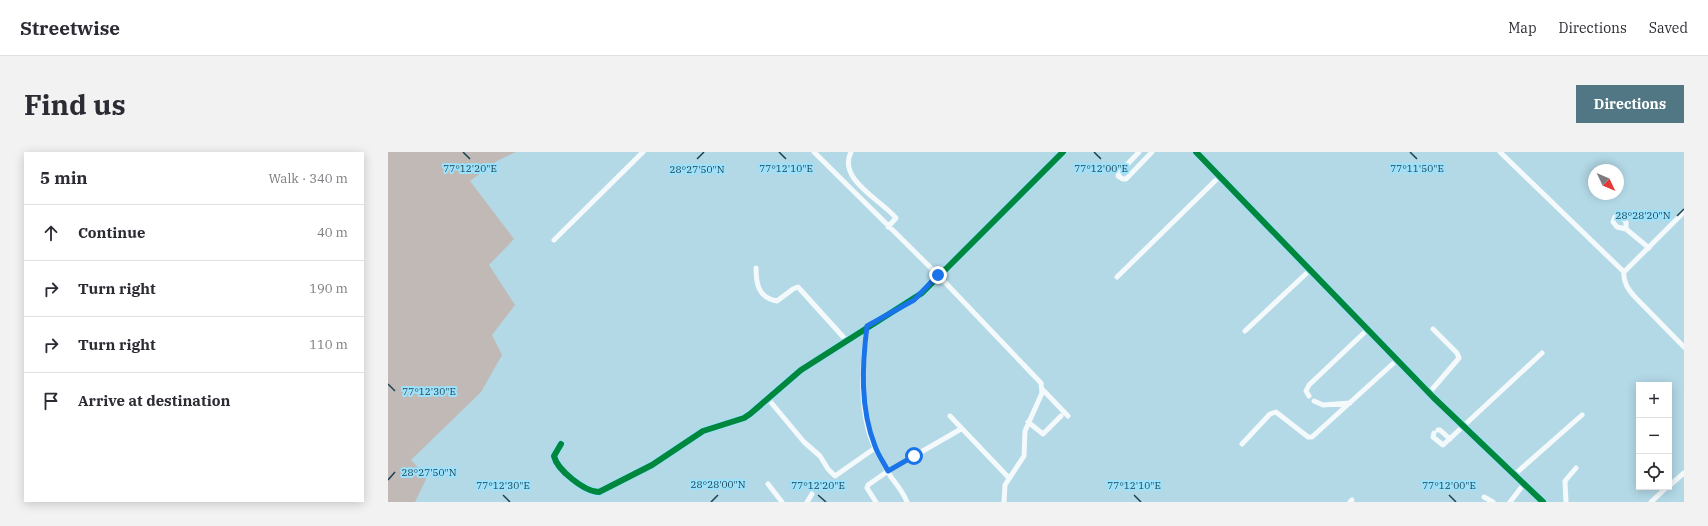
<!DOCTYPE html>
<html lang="en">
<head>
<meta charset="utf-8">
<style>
  body { margin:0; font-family:"IBM Plex Serif",serif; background:#f2f2f3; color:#2b2b33 }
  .controls { position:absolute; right:12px; bottom:12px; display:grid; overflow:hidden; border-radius:0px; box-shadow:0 2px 10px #0003 }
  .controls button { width:36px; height:36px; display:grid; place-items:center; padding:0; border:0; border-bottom:1px solid #e1e1e2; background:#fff; color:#2b2b33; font:20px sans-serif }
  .compass { position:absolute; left:1200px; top:12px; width:36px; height:36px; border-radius:50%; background:#fff; box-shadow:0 2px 10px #0003; rotate:134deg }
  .stop { position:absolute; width:12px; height:12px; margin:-9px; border:3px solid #1a73e8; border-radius:50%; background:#fff }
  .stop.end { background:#1a73e8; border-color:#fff; box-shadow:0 1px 4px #0008 }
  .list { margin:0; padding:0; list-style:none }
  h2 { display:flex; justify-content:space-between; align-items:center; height:52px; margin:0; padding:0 16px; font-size:17px }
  h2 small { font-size:13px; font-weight:400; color:#7c7c81 }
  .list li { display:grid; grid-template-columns:26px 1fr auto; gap:12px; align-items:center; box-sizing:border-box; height:56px; padding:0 16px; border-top:1px solid #e1e1e2 }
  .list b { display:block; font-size:15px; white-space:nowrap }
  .list em { font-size:13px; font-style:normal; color:#7c7c81 }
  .icon { flex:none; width:22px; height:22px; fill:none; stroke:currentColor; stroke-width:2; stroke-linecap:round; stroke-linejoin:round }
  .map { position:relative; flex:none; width:1296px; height:350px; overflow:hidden; border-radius:0px }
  header { display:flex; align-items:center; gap:24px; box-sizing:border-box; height:56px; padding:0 20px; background:#fff; border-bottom:1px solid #e1e1e2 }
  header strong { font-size:19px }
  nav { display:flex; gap:22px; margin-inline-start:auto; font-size:14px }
  .intro { display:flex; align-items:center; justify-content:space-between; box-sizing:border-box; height:96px; padding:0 24px }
  h1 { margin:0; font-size:28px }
  .button { padding:10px 18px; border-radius:0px; background:#517684; color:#fff; font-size:14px; font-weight:700 }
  main { display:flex; gap:24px; padding:0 24px }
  aside { flex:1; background:#fff; border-radius:0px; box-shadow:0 2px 10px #0003 }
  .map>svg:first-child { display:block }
  .green { fill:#c1b9b6 }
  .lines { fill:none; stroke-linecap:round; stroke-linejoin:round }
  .street { stroke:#f4f9fb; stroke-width:5 }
  .cycleway-casing { stroke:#9de2fc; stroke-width:8 }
  .cycleway { stroke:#00873e; stroke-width:6 }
  .route { stroke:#1a73e8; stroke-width:5 }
  .ticks { fill:none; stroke:#1c4250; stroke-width:1.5 }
  .ticks-label { font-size:10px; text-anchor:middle; fill:#1c4250; stroke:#9de2fc; stroke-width:4; stroke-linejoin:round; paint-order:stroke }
</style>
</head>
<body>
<header>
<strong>Streetwise</strong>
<nav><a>Map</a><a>Directions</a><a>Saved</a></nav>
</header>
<div class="intro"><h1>Find us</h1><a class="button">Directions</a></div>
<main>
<aside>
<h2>5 min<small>Walk · 340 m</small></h2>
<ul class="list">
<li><svg class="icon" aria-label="ahead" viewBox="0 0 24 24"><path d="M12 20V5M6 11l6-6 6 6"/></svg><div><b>Continue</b></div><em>40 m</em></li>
<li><svg class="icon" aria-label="right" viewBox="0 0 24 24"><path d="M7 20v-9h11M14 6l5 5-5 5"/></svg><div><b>Turn right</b></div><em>190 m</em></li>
<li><svg class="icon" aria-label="right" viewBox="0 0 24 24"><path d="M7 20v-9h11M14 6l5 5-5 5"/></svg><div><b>Turn right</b></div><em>110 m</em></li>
<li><svg class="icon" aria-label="arrive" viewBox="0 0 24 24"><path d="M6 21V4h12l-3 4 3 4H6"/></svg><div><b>Arrive at destination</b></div></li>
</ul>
</aside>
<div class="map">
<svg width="1296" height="350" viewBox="0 0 1296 350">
  <rect width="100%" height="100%" fill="#b3d8e6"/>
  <!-- green -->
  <path class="green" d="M0,0H128L109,9L82,29L126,87L101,113L127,153L104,183L114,203L93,240L23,308L39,325L27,350H0Z"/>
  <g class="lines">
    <!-- street -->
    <path class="street" d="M426,0L550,123L653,231L654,241L637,279L636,304L617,333L616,350
      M463,0C449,27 493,48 508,66L500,75
      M751,0L731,21L730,24L735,27H738L764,0
      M808,0L1045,245L1155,350
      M1112,0L1236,120
      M1296,60L1236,120C1235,130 1240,137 1246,144L1296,195
      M1238,77V70L1234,65H1227L1225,70L1229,75L1238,77L1261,96
      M166,88L255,0
      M368,116C368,131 370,146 389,149L405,137L410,135L458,188
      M729,125L831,25
      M479,174C474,212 470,263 488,298C493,307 498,316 503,325C509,333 515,340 519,350
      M857,179L922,118
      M655,238L680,264
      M1041,241L1071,206L1069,201L1045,177
      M921,244L918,239L921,233L979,178
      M381,248L416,290L432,304L440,317L447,324L487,296
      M926,249L935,253L962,251
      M562,264L621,326
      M640,270L655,282L673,264
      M1050,278H1052L1062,287
      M1046,281L1045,285L1055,293L1154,201
      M173,292L166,304C169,318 197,340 211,340L264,313L315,279L356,266L362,262L413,218L534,141L675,0
      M854,292L882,262L888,260L920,285H924L1009,208
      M1126,323L1194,263
      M380,332L394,350
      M1281,334L1296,321
      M1096,345L1105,350
      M419,350L424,342
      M488,350L479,336L480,333L500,319L573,277
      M962,350L964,348
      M1122,350L1136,332
      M1178,350L1177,329L1188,316
      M1263,350L1279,335"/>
    <defs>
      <path id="cycleway" d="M808,0L1045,245L1155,350
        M173,292L166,304C169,318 197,340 211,340L264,313L315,279L356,266L362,262L413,218L534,141L675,0"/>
    </defs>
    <!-- cycleway casing -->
    <use href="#cycleway" class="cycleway-casing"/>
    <!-- cycleway -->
    <use href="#cycleway" class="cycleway"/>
  </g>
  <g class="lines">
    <!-- route -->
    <path class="route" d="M526,304L500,319C496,311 490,303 487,294C472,256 474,214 479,174L526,148L550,123"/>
  </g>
  <!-- ticks -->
  <path class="ticks" d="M75,0L82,7M391,0L398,7M706,0L713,7M1022,0L1029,7M309,7L316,0M1289,64L1296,57M0,232L7,239M0,328L7,320M115,343L122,350M430,343L438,350M746,343L753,350M1061,343L1068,350M323,350L330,343"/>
  <g class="ticks-label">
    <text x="82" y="20">77°12'20"E</text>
    <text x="1029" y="20">77°11'50"E</text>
    <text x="398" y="20">77°12'10"E</text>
    <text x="713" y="20">77°12'00"E</text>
    <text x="309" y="21">28°27'50"N</text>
    <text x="1255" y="67">28°28'20"N</text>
    <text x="41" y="243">77°12'30"E</text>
    <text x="41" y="324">28°27'50"N</text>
    <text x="330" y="336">28°28'00"N</text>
    <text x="115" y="337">77°12'30"E</text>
    <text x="430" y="337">77°12'20"E</text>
    <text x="746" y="337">77°12'10"E</text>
    <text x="1061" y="337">77°12'00"E</text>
  </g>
</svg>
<div class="controls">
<button>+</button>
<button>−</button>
<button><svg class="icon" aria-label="locate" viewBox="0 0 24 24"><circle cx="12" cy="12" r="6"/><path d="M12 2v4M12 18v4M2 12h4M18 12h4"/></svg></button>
</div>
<svg class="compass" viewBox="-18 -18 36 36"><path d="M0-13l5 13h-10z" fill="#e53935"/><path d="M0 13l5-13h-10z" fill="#7c7c81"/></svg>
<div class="stop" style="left:526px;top:304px"></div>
<div class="stop end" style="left:550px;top:123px"></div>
</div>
</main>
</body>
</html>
